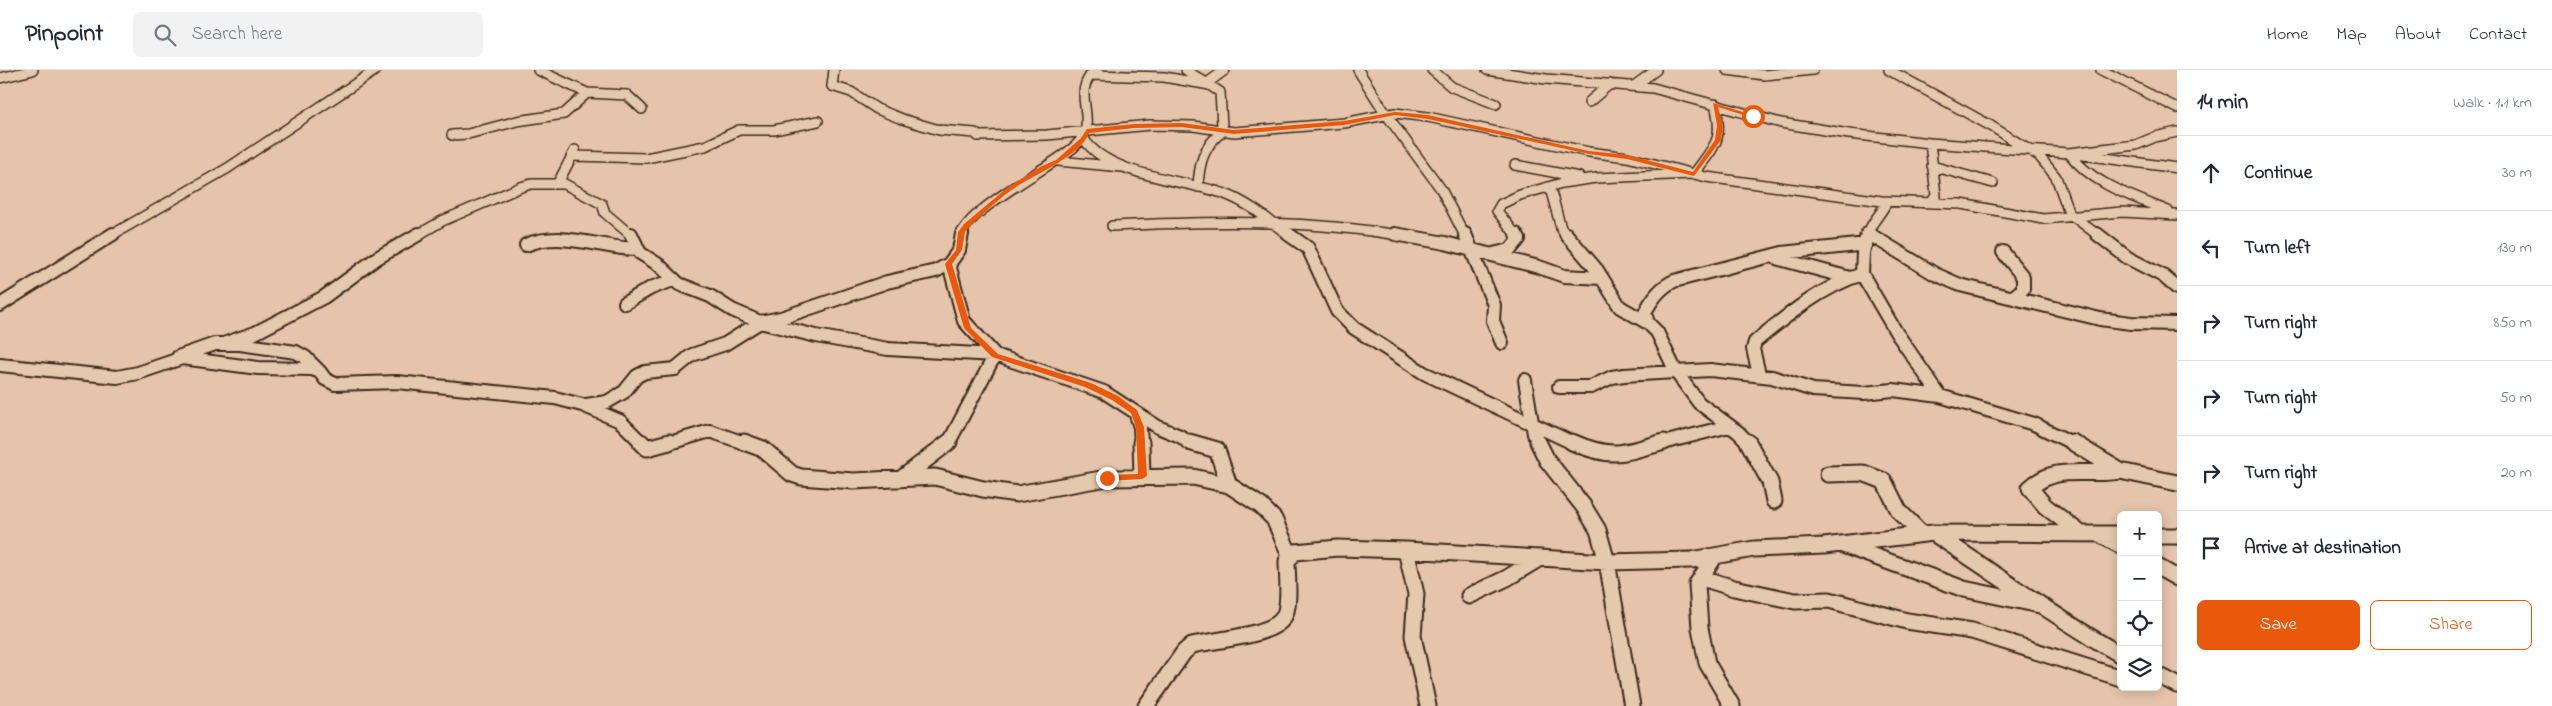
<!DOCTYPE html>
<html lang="en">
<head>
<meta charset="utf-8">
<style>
  body { margin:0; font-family:"Indie Flower",sans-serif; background:#f2f2f3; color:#1f2937 }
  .controls { position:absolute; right:15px; bottom:15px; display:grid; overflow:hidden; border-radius:8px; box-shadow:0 2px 12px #0003 }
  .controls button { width:45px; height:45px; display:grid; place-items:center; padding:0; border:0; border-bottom:1px solid #e0e1e3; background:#fff; color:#1f2937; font:25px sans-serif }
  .stop { position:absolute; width:15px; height:15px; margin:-11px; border:4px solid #ea580c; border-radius:50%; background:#fff }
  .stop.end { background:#ea580c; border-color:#fff; box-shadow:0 1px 5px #0008 }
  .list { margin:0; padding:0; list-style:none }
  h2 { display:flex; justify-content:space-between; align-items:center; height:65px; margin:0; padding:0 20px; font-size:21px }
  h2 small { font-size:16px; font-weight:400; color:#747a83 }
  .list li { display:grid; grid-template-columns:32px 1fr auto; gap:15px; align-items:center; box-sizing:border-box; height:75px; padding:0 20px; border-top:1px solid #e0e1e3 }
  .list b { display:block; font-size:19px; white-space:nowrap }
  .list em { font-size:16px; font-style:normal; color:#747a83 }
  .actions { display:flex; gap:10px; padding:15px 20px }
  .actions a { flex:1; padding:11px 0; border:1px solid #ea580c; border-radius:8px; text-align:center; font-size:18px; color:#ea580c }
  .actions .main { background:#ea580c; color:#fff }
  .icon { flex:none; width:28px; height:28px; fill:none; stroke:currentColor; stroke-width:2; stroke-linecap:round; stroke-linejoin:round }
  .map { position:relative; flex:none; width:2177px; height:636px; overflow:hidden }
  header { display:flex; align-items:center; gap:30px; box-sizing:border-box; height:70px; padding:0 25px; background:#fff; border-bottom:1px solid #e0e1e3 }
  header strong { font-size:24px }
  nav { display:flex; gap:28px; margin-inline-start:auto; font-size:18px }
  .search { width:350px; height:45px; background:#f2f2f3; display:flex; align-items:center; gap:12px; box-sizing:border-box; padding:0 18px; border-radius:8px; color:#747a83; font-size:19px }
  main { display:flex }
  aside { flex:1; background:#fff }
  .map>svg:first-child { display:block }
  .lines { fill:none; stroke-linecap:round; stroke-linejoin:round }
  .minor-far2-casing { stroke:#3b2a1e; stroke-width:12 }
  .minor-far1-casing { stroke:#3b2a1e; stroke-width:16 }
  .minor-casing { stroke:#3b2a1e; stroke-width:19 }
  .minor-far2 { stroke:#e5c9ac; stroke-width:9 }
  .minor-far1 { stroke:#e5c9ac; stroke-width:12 }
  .minor { stroke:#e5c9ac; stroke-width:15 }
  .route { fill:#ea580c }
</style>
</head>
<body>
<header>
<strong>Pinpoint</strong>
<div class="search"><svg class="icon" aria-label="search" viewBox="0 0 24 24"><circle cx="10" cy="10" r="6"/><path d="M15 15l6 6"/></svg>Search here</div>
<nav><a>Home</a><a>Map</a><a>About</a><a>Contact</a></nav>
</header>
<main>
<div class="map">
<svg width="2177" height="636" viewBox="0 0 2177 636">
  <rect width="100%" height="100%" fill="#e6c4ab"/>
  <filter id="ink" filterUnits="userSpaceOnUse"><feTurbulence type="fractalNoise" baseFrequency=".02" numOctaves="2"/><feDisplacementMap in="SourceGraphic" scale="10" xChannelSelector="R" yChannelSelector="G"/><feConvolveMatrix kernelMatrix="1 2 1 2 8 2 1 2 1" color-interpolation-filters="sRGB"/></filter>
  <g filter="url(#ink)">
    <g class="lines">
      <defs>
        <path id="minor-far2" d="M538,0L587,23L627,25L642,39
          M834,0L832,16L851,22L877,39L902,49L939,60L975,63L978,66L1047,65L1150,55L1193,56L1234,62L1344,53L1395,43L1428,47L1589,82L1627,87L1706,107L1882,131L1961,134L2043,149L2122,142L2177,145
          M1186,0L1220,22L1222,56L1218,61
          M1358,0L1386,44L1441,119L1465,166
          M1432,0L1452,17L1496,34
          M1487,0L1546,9L1653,18L1781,53L1849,64L1930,73L2069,83L2177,98
          M1727,0L1764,5L1813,0
          M1889,0L1991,56L2039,86L2056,107L2069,143L2099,166
          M2101,0L2177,38
          M1090,5L1164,7L1210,15V11L1225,0
          M0,8L33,0
          M1634,16L1656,0
          M1589,32L1610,14
          M452,65L468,64L517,51L564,44L587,23
          M1084,69C1108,106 1186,110 1225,124C1249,133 1270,151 1290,166
          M1930,73L1936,125L1932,132
          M575,80L559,111L602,134L605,143L632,166
          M573,86L646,88L705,76L739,60H774L818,51
          M1058,91L1122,97
          M1515,95L1579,107
          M1932,96L1993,113
          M1198,117C1199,95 1203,76 1222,62
          M1550,118L1561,158L1567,166
          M2168,141C2134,127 2091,114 2069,83L2136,75L2155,67L2177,62
          M1112,156C1209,151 1307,149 1404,166
          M1869,164L1872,166
          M110,166L228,98L376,0
          M416,166L442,151L521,117L531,114H562
          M961,166C966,140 1053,96 1074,77C1104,52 1066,22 1097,0
          M1517,166L1497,141L1501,134L1520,125L1562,113L1596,108L1694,104C1715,75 1724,71 1715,34
          M1867,166C1871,151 1882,144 1887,131"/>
        <path id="minor-far1" d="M631,164L640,183L659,195L679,214L710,226L732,240L760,252L816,266L888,279L995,285L948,374
          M962,164L959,180L949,194L964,251L995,285L1104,322L1158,357L1180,366L1191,374
          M1288,164L1308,178L1337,241L1354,258L1424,303L1575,374
          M1395,164L1445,173L1539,197L1564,206L1602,208
          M1465,164L1494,235L1493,251L1502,273
          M1566,164L1597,200L1620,237L1648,253L1657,262L1676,302L1699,333L1738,362L1750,374
          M1867,164L1863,183L1862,204L1896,262L1940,326
          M1869,164L1935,204L1960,215L2100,249L2131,253L2177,254
          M2097,164L2128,188L2163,206L2177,218
          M526,175C562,160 599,178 636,179
          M2003,182L2023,207V219L2013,227
          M1493,184L1510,180L1519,169L1516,164
          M1776,188L1850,208
          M625,233L651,218L673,210
          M0,235L113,164
          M1648,253L1645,243C1651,230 1661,217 1674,211L1782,183L1866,174
          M226,273L255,263L324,227L377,188L419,164
          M178,287L215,274H240L296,282L305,287L320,302
          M0,295L117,307L138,303L182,288L258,298L312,299L320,302L325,309L335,314L397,312L555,328L582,335L620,351L643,374
          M1759,304L1753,279L1755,272C1787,245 1822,217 1862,204
          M1525,310L1534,364L1539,374
          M1559,317H1591L1612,307L1624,305L1710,300L1772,307L1813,320L1864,323L1893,320L1940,326L2034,354L2074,374
          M586,335L607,332L624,322L637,306L645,302L675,299L692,285L725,274L760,252L781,248L887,212L936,201L949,194
          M1135,342L1140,357L1141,374
          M666,374L710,361L747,374
          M1659,374L1729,356"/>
        <path id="minor" d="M641,372L647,378L669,372
          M744,372L763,379L792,404L801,407L853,411L935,407L983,419L1017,424L1107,408L1193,407L1229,415
          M1141,372L1142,406
          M1189,372L1217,380L1229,415L1261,436L1274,449L1290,485
          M1538,372L1547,390L1584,437L1598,460L1607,492L1632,636
          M1572,372C1613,390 1623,383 1664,372
          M1748,372L1770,412L1774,431
          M2072,372L2120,401L2177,413
          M1828,404L1863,403L1884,411L1899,441L1922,464
          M901,409L949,372
          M1933,463C1996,504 2056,548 2121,585
          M2080,463L2045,436L2030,418C2057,393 2087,407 2120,401
          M2099,464L2121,476
          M2158,466H2177
          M1840,474L1964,519L2040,535
          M1406,480L1416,524L1413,566L1428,636
          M1715,486L1697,514L1700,558L1707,593L1732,636
          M2158,497L2177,508
          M1702,508L1734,518L1795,531L1829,530L1907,551L1972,561L2121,608
          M1469,526L1507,508L1540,488
          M2158,605L2177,615
          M1146,636L1184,582L1192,575C1213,570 1272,566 1283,548C1291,537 1287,505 1287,491L1295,482L1338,478L1406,480L1607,492L1691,490L1754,479L1824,476L1933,463L2121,464"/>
      </defs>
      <!-- minor-far2 casing -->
      <use href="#minor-far2" class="minor-far2-casing"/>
      <!-- minor-far1 casing -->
      <use href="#minor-far1" class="minor-far1-casing"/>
      <!-- minor casing -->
      <use href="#minor" class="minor-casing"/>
      <!-- minor-far2 -->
      <use href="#minor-far2" class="minor-far2"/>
      <!-- minor-far1 -->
      <use href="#minor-far1" class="minor-far1"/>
      <!-- minor -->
      <use href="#minor" class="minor"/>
    </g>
  </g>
  <!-- route -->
  <path class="route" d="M1713,33L1756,46L1753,48L1718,37L1723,55L1721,70L1694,106L1627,89L1589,84L1428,49L1395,45L1344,55L1234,64L1182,57L1134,58L1089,63C1081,86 1033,105 1013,119C997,130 983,144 969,157L965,162L962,180L952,194L971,258L998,284L1091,313L1118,326L1137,340L1144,357L1147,406L1142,409L1107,411L1102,408L1107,405L1138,404L1136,357L1131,343L1112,330L1085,317L992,287L964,258L945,194L956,180L958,162L964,154L1007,118L1042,96L1056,90L1081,68L1087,59L1134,54L1182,53L1234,60L1344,51L1395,42L1428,45L1589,81L1627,85L1693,102L1715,70L1717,55Z"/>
</svg>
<div class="controls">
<button>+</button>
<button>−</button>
<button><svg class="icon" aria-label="locate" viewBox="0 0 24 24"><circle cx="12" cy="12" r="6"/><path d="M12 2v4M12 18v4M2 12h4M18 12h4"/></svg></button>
<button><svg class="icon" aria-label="layers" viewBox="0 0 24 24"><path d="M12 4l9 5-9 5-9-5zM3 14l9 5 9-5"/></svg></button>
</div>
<div class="stop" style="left:1753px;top:46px"></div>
<div class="stop end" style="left:1107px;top:408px"></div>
</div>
<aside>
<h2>14 min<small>Walk · 1.1 km</small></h2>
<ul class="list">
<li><svg class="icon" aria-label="ahead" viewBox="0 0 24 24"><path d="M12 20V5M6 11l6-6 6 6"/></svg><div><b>Continue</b></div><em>30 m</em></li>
<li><svg class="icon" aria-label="left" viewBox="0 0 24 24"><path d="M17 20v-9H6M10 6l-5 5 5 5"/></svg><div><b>Turn left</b></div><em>130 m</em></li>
<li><svg class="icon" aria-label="right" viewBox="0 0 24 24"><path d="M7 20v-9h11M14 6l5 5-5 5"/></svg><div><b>Turn right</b></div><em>850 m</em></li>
<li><svg class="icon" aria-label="right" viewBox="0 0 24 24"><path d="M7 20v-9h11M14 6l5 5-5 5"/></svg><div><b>Turn right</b></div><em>50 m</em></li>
<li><svg class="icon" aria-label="right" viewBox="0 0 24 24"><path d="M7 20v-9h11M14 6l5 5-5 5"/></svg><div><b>Turn right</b></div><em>20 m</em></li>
<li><svg class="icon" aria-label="arrive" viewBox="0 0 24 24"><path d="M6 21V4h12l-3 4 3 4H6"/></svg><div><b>Arrive at destination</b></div></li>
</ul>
<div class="actions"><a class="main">Save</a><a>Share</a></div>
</aside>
</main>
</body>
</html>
